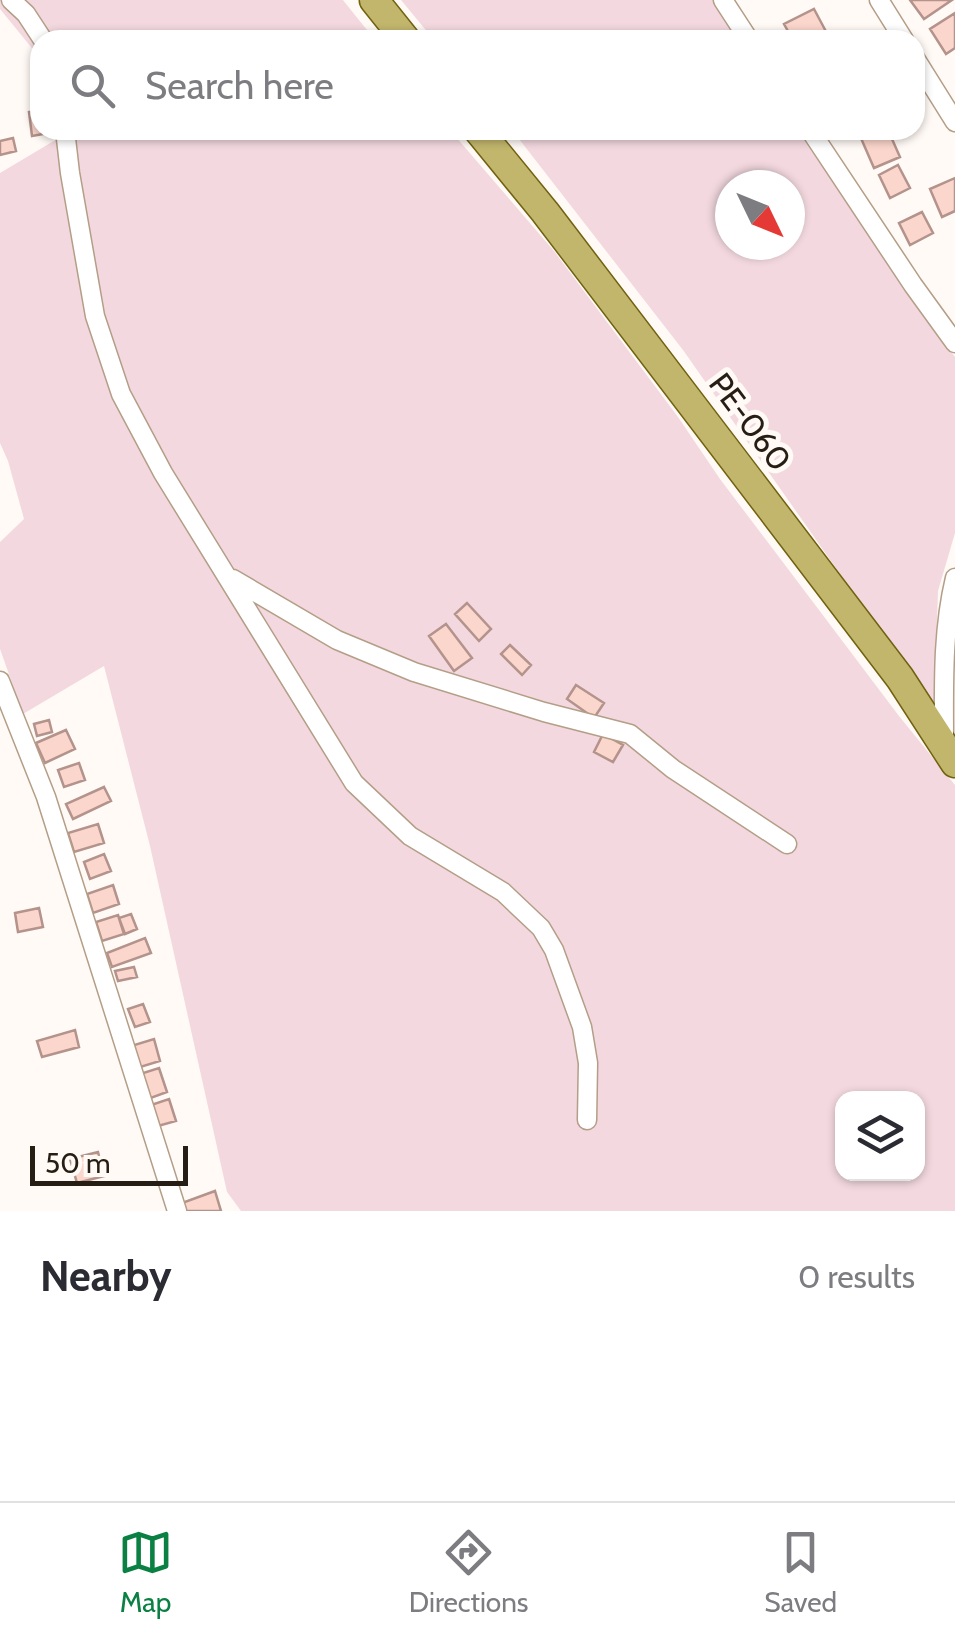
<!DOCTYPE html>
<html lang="en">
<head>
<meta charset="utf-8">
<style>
  body { margin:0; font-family:Cabin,sans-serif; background:#f7f7f7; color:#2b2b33 }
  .controls { position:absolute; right:30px; bottom:30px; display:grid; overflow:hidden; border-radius:20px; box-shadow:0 2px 8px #0004 }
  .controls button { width:90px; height:90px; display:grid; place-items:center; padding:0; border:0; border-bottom:2px solid #e1e1e2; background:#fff; color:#2b2b33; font:50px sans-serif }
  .compass { position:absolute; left:715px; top:170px; width:90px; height:90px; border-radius:50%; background:#fff; box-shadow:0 2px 8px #0004; rotate:133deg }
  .scale { position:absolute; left:30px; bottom:25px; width:158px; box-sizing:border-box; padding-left:10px; border:5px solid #261d15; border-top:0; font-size:28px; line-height:35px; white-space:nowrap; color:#261d15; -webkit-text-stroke:8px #fffaf5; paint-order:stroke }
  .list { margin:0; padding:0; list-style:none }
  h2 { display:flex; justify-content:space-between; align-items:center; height:130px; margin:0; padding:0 40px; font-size:42px }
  h2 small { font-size:32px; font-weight:400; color:#7c7c81 }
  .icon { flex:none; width:55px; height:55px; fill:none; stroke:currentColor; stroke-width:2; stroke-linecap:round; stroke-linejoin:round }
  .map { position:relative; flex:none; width:955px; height:1211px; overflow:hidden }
  .search { position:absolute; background:#fff; box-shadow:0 2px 8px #0004; left:30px; right:30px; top:30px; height:110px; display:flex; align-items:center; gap:25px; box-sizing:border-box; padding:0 35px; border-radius:30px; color:#7c7c81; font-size:38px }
  .sheet { height:290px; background:#fff }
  nav { display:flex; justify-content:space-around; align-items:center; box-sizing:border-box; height:140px; border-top:2px solid #e1e1e2; background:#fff; font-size:28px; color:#7c7c81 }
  nav a { display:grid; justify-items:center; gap:5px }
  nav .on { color:#0b8043 }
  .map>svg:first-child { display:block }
  .green { fill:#f3d9df; fill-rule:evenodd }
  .building { fill:#fbd6cc; stroke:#b3938b; stroke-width:2.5 }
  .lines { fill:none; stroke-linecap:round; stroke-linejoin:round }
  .street-casing { stroke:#b49e87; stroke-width:21 }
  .primary-casing { stroke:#71610f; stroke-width:31 }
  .street { stroke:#fff; stroke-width:18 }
  .primary { stroke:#c2b66d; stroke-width:28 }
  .labels { text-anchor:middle; stroke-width:10; stroke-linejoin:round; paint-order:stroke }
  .street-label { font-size:32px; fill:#261d15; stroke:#fffaf5 }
</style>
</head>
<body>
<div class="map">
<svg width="955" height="1211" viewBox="0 0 955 1211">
  <rect width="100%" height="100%" fill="#fffaf5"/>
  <!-- green -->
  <path class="green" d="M0,0H343L375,40H40V58L0,9Z
    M401,0H713L739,40H434Z
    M55,130H450L554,251L678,417L720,479L899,716L955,785V1211H241L227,1192L150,846L104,666L23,714L0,649V542L24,519L8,461L0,443V173L57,139ZM842,1098H918V1174H842Z
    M512,130H797L955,357V533L938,591L934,708L683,350ZM730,185H790V245H730Z"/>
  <!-- building -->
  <path class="building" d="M910,0H952L924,19Z
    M814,9L830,39L793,40L784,24Z
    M955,13V48L946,54L930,29Z
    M40,110V130H42L43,134L32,136L29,112Z
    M874,130H888L900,157L874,168L860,136Z
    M13,138L16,151L0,155V141Z
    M898,165L910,188L890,198L879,175Z
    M955,178V211L942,217L930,189Z
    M922,212L933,233L910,245L899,223Z
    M467,603L491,629L479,641L455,614Z
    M446,624L472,658L454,671L429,636Z
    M510,645L531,665L522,675L501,654Z
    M576,685L604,703L594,718L567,699Z
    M49,720L52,732L37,736L34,724Z
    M66,730L75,749L45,763L36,743Z
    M603,734L623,745L613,762L594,752Z
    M79,763L85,780L64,787L58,770Z
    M104,787L111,801L73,819L66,804Z
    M98,824L104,843L74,852L68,833Z
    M104,854L111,871L90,879L84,862Z
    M113,885L119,904L93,913L87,894Z
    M39,908L43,927L18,932L15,913Z
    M131,914L137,929L125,934L119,918Z
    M118,915L124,934L102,941L96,922Z
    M145,938L151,953L112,967L107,953Z
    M134,967L137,977L118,981L115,971Z
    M143,1004L150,1022L135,1027L128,1009Z
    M75,1030L79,1047L42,1057L37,1041Z
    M154,1039L160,1061L137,1068L131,1046Z
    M159,1068L167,1092L148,1099L140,1074Z
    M169,1099L176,1121L158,1126L151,1105Z
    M98,1152L104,1176L77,1183L70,1159Z
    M215,1191L221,1211H184L182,1203Z"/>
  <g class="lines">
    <defs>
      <path id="street" d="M11,0L26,14L43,40
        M723,0L749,40
        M879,0L904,40
        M915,58L955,122
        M65,130L70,173L95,316L121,394L163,473L354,783L410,836L503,892L541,928L554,950L582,1027L588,1063L587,1120
        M810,130L913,285L955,343
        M233,579L337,640L414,672L544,712L630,734L673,769L787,844
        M0,681L46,797L177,1211
        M944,743C944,687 942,632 955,578"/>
      <path id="primary" d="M374,0L406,40
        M478,130L545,212L900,678L955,763"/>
    </defs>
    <!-- street casing -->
    <use href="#street" class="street-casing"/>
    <!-- primary casing -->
    <use href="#primary" class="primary-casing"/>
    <!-- street -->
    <use href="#street" class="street"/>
    <!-- primary -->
    <use href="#primary" class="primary"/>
  </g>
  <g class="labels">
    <!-- street labels -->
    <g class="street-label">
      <text transform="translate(750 422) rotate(53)" y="11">PE-060</text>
    </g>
  </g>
</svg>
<div class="controls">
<button><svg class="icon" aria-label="layers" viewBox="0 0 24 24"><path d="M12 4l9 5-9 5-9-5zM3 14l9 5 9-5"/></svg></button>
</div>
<svg class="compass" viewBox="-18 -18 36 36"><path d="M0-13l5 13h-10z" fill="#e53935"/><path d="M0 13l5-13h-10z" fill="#7c7c81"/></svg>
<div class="scale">50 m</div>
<div class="search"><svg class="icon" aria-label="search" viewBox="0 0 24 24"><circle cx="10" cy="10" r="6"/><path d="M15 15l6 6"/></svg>Search here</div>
</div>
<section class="sheet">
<h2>Nearby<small>0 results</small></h2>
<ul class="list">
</ul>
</section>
<nav>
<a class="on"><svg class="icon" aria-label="map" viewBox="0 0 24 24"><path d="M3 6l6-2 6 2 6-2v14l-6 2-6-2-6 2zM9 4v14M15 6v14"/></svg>Map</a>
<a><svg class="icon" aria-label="directions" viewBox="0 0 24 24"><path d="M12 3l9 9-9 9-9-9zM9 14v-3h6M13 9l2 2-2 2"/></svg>Directions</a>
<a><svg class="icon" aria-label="saved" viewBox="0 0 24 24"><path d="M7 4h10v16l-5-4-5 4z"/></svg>Saved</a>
</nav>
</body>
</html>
